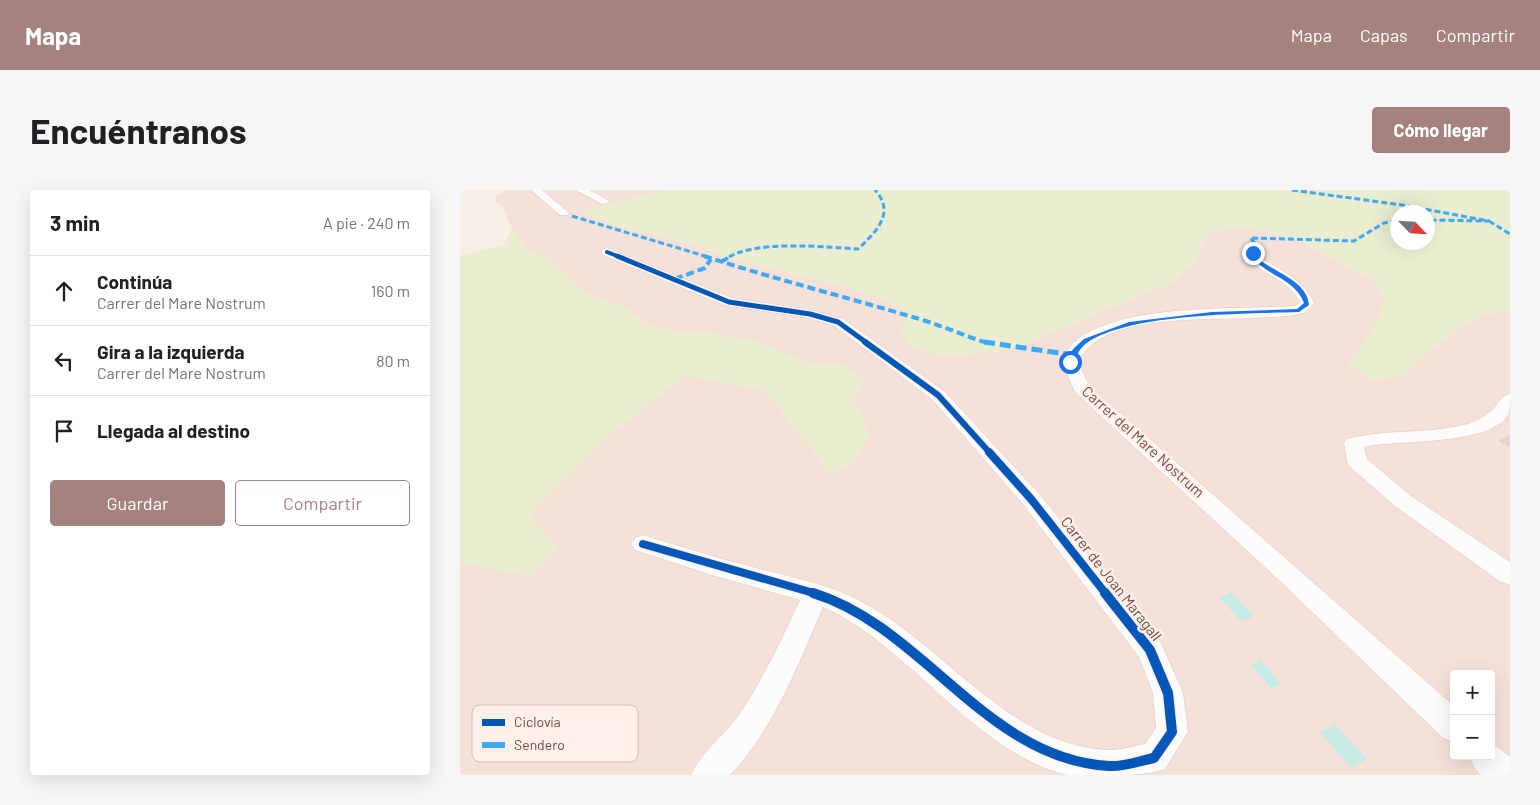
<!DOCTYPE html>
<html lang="es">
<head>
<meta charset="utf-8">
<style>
  body { margin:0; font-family:Barlow,sans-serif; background:#f6f6f6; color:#202124 }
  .controls { position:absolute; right:15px; bottom:15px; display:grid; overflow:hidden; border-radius:5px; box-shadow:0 5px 20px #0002 }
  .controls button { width:45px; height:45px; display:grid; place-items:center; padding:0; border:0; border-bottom:1px solid #e0e0e0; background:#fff; color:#202124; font:25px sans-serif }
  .compass { position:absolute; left:930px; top:15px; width:45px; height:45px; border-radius:50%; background:#fff; box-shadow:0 5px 20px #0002; rotate:115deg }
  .stop { position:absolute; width:15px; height:15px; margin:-11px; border:4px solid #1a73e8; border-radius:50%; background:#fff }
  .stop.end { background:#1a73e8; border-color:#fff; box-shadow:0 1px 5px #0008 }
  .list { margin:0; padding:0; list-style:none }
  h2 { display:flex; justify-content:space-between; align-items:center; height:65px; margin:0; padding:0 20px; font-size:21px }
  h2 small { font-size:16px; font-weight:400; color:#757577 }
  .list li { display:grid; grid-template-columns:32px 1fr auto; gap:15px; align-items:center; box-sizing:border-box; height:70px; padding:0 20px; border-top:1px solid #e0e0e0 }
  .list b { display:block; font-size:19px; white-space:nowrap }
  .list p { margin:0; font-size:16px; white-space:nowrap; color:#757577 }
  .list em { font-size:16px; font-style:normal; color:#757577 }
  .actions { display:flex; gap:10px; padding:15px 20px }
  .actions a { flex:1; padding:11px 0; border:1px solid #a5827e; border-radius:5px; text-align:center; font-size:18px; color:#a5827e }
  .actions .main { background:#a5827e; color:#fff }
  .icon { flex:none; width:28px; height:28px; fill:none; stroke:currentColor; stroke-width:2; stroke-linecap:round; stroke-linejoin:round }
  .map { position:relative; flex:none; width:1050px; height:585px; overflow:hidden; border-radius:5px }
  header { display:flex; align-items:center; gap:30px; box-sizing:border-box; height:70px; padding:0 25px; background:#a5827e; color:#fff }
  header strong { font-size:24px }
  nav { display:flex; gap:28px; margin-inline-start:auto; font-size:18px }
  .intro { display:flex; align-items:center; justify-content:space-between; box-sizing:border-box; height:120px; padding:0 30px }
  h1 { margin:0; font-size:35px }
  .button { padding:12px 22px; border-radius:5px; background:#a5827e; color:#fff; font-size:18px; font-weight:700 }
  main { display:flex; gap:30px; padding:0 30px }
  aside { flex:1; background:#fff; border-radius:5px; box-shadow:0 5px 20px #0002 }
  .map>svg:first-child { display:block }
  .residential { fill:#f5e1d8; fill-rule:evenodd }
  .green { fill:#eaedd0; fill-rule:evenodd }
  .water { fill:#c8eae4 }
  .building { fill:#e4d3cf; stroke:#e1cec9 }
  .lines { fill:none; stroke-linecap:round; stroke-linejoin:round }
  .street-casing { stroke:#d9c9c5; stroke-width:1 }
  .street { fill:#fefcfb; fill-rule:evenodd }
  .quiet-far2 { stroke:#3fa9f5; stroke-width:3; stroke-dasharray:6 3; stroke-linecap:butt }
  .quiet-far1 { stroke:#3fa9f5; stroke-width:4; stroke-dasharray:8 4; stroke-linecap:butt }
  .quiet { stroke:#3fa9f5; stroke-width:5; stroke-dasharray:11 5; stroke-linecap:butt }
  .cycleway-far4-casing { stroke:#fff0e9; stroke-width:5.5 }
  .cycleway-far3-casing { stroke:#fff0e9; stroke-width:7 }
  .cycleway-far2-casing { stroke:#fff0e9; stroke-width:9 }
  .cycleway-far1-casing { stroke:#fff0e9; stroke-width:11 }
  .cycleway-casing { stroke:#fff0e9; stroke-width:13 }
  .cycleway-far4 { stroke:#0057b8; stroke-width:4 }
  .cycleway-far3 { stroke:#0057b8; stroke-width:5 }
  .cycleway-far2 { stroke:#0057b8; stroke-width:6 }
  .cycleway-far1 { stroke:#0057b8; stroke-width:8 }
  .cycleway { stroke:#0057b8; stroke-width:10 }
  .route { fill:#1a73e8 }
  .labels { text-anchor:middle; stroke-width:5; stroke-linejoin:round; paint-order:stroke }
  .street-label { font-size:15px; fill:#784946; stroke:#fff0e9 }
  .key { fill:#fff0e9; stroke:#d6beb8; stroke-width:1 }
  .key-label { font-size:14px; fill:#784946 }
</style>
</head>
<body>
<header>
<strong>Mapa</strong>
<nav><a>Mapa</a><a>Capas</a><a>Compartir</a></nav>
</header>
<div class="intro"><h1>Encuéntranos</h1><a class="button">Cómo llegar</a></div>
<main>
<aside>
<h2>3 min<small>A pie · 240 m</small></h2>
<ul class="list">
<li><svg class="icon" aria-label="ahead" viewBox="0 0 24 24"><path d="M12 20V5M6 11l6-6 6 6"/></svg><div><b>Continúa</b><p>Carrer del Mare Nostrum</p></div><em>160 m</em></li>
<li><svg class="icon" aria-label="left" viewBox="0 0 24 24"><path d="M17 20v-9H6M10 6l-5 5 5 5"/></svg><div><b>Gira a la izquierda</b><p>Carrer del Mare Nostrum</p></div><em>80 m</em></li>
<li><svg class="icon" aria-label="arrive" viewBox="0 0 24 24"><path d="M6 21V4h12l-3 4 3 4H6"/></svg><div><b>Llegada al destino</b></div></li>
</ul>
<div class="actions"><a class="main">Guardar</a><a>Compartir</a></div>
</aside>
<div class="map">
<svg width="1050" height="585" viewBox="0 0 1050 585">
  <rect width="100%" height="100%" fill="#f8ede7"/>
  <!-- residential -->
  <path class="residential" d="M47,0H204L121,22L181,41L240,57L268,68L400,101L426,110L445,122L442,144L481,167L550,160L713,92L733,73L748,44L769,38L799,40L840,51L914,91L925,110L917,134L905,153L887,173L941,187L997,139L1023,124L1050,122V585H0V373L4,372L69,325L154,242L224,185L305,201L372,285L403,225L392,208L405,189L381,174L351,173L325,164L243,142L212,141L186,134L166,118L127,104L92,69L68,61L52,39L43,17L36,12L37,6ZM994,484H1031V566H994Z"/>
  <!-- green -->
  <path class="green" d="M204,0H1050V122L1023,124L997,139L941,187L911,190L887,173C906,152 916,138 925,110L914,91L840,51L799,40L769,38L748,44L733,73L713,92L550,160L481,167L452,157L442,145L444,122L426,110L400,101L268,68L240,57L206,47L155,36L120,22ZM938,22H968V52H938Z
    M52,39L68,61L92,69L127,104L166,118L186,134L212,141L243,142L291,150L351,173L381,174L405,189L392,207L403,225L409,247L396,270L372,285L305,201L224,186L154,242L70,325L99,359L71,386L0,373V66L44,55Z"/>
  <!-- water -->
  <path class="water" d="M771,402L794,426L782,432L759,408Z
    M800,470L822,494L812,499L791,475Z
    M875,534L907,569L891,578L860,542Z"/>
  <!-- building -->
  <path class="building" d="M1050,246V256L1039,251Z"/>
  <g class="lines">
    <defs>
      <path id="street" d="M71,0H82L109,23L108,25H100Z
        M116,0H129L151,12L142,14Z
        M795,50L801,53L799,63L801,68C821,80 844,90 854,113L844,123C789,137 647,112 618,172L629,196L994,516V552L983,548L820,391L615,202L602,172C606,163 611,153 620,147C674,113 772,120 835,116L840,112C830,86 783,83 789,53Z
        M147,58L272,108L350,120L383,129L484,201L579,304L700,451L723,503L728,542L705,579C687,585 669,585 649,585C636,585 620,585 607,585C513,562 450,455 363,417C338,475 314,539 270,585H231C241,562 264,546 279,525C303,489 322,449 340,410L255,386L175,360L171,354L175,348L183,345C222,357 260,369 300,379C330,387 362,393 390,406C479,446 547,558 651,560C662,560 674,556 685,554L696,538L693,503L679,467L563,314L472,209L373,135L349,128L264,115L143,65L141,62L143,59Z
        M1050,204C1050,209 1050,218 1049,223C1032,257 937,249 904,257L907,269L951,306L1050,372V395L1041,392L935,316L890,277L887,272L884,253L887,249C924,239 962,244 999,236C1010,234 1022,229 1031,221C1038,215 1040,206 1050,204Z
        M1031,552L1050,567V585H1021L1014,577L1009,566H1031Z"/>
    </defs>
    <!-- street casing -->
    <use href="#street" class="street-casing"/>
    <!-- street -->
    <use href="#street" class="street"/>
    <!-- quiet-far2 -->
    <path class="quiet-far2" d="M832,0L942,15L1029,31L968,30
      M112,26L248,67
      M1029,31L1050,44
      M795,53L790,48L894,51L924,33L938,30
      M269,67C298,50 364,57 398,59C416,42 436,23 415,0"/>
    <!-- quiet-far1 -->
    <path class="quiet-far1" d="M244,66C314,89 386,107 456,128C481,135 504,146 528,153
      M261,72L271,66
      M215,89L245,78L251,69"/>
    <!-- quiet -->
    <path class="quiet" d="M524,152L613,165"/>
    <defs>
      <path id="cycleway-far4" d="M147,62L160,67"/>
      <path id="cycleway-far3" d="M157,66L269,112L350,124L378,132L407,153"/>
      <path id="cycleway-far2" d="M405,152L478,205L530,263"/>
      <path id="cycleway-far1" d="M529,262L571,309L646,404
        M183,354L357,404"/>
      <path id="cycleway" d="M353,403C464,437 526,569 649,576C664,577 679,571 694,568L712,542L708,503L690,460L645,403"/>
    </defs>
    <!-- cycleway-far4 casing -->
    <use href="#cycleway-far4" class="cycleway-far4-casing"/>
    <!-- cycleway-far3 casing -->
    <use href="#cycleway-far3" class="cycleway-far3-casing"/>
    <!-- cycleway-far2 casing -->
    <use href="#cycleway-far2" class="cycleway-far2-casing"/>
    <!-- cycleway-far1 casing -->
    <use href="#cycleway-far1" class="cycleway-far1-casing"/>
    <!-- cycleway casing -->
    <use href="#cycleway" class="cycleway-casing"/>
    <!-- cycleway-far4 -->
    <use href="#cycleway-far4" class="cycleway-far4"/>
    <!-- cycleway-far3 -->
    <use href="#cycleway-far3" class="cycleway-far3"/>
    <!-- cycleway-far2 -->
    <use href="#cycleway-far2" class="cycleway-far2"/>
    <!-- cycleway-far1 -->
    <use href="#cycleway-far1" class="cycleway-far1"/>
    <!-- cycleway -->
    <use href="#cycleway" class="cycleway"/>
  </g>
  <!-- route -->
  <path class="route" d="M793,61C796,64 797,68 800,70C816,83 847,91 849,115L839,122C784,124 673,123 628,152C619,158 617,165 613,174L607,172L613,159L624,149L669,132L752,122L837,119L844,113C834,86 800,85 791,63Z"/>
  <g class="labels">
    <!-- street labels -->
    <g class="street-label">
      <text transform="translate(683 252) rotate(42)" y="5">Carrer del Mare Nostrum</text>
      <text transform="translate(651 389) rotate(52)" y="5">Carrer de Joan Maragall</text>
    </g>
  </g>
  <!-- legend -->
  <rect x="12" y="515" width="166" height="57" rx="8" class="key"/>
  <rect x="22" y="529" width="23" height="7" fill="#0057b8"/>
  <rect x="22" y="552" width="23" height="6" fill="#3fa9f5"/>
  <g class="key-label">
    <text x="54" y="537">Ciclovía</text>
    <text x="54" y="560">Sendero</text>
  </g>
</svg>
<div class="controls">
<button>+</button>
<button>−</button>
</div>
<svg class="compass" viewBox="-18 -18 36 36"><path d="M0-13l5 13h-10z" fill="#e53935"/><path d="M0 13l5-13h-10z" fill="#757577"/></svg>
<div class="stop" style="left:610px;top:172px"></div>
<div class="stop end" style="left:793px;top:63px"></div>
</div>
</main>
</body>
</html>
